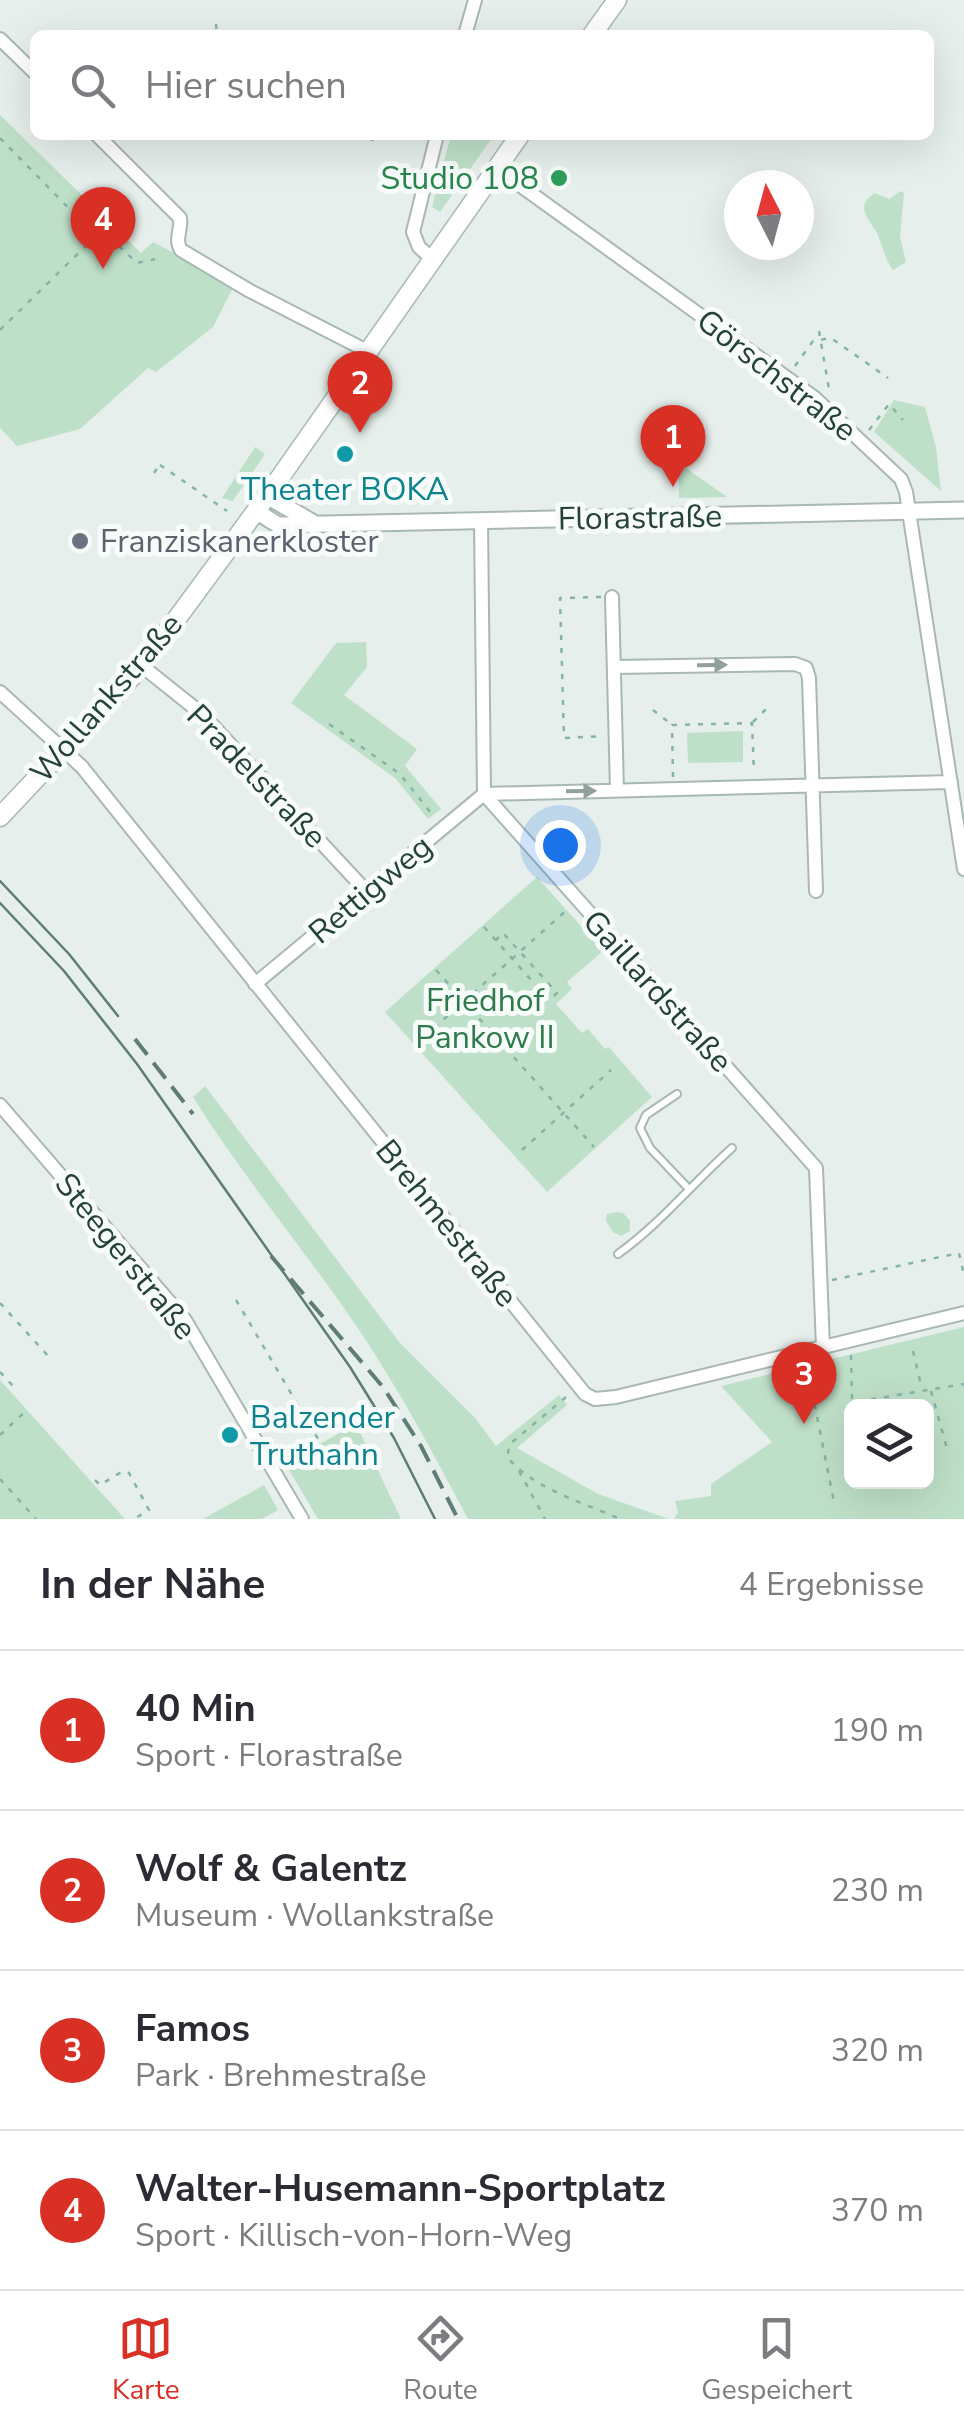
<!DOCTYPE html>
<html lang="de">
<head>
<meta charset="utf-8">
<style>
  body { margin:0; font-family:"Nunito Sans",sans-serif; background:#f7f7f7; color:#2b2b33 }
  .controls { position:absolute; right:30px; bottom:30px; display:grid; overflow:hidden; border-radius:15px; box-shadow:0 10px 40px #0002 }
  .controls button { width:90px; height:90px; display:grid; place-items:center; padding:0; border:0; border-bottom:2px solid #e1e1e2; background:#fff; color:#2b2b33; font:50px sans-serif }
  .compass { position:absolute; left:724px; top:170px; width:90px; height:90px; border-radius:50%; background:#fff; box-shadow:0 10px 40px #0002; rotate:354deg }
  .you { position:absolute; left:560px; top:845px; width:35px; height:35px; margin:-25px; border:8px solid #fff; border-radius:50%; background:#1a73e8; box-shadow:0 0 0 15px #1a73e833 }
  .badge { display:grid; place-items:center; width:65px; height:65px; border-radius:50%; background:#d93025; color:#fff; font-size:32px; font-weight:700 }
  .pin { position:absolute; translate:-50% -82px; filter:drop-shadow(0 2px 5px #0008) }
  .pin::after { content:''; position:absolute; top:52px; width:35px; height:30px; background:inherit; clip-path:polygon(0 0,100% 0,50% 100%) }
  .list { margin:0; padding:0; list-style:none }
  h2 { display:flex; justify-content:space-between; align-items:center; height:130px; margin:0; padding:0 40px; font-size:42px }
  h2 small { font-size:32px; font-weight:400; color:#7c7c81 }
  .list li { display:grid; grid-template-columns:65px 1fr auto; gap:30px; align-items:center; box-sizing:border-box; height:160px; padding:0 40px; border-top:2px solid #e1e1e2 }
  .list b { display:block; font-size:38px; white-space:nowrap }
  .list p { margin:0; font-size:32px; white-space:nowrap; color:#7c7c81 }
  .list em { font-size:32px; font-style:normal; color:#7c7c81 }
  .icon { flex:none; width:55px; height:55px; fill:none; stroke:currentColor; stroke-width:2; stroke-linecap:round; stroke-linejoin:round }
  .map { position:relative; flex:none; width:964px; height:1519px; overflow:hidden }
  .search { position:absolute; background:#fff; box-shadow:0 10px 40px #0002; left:30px; right:30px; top:30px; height:110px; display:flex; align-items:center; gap:25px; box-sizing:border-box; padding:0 35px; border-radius:15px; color:#7c7c81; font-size:38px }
  .sheet { height:770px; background:#fff }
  nav { display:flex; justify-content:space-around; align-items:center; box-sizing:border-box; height:140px; border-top:2px solid #e1e1e2; background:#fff; font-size:28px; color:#7c7c81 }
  nav a { display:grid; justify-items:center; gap:5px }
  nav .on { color:#d93025 }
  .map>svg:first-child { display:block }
  .green { fill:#bfe0c8; fill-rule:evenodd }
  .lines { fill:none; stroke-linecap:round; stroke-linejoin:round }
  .service-casing { stroke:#a8b8b2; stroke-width:10 }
  .minor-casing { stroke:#a8b8b2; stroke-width:16 }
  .tertiary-casing { stroke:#a8b8b2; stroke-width:19 }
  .secondary-casing { stroke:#a4bbb3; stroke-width:21 }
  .path { stroke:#86b3a5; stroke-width:2.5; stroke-dasharray:5 8; stroke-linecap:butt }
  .service { stroke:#fff; stroke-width:6 }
  .minor { stroke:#fff; stroke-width:12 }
  .tertiary { stroke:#fff; stroke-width:15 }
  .secondary { stroke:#fff; stroke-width:18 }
  .tram { stroke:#5f7d75; stroke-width:2.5 }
  .rail { stroke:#5f7d75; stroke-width:4; stroke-dasharray:20 10; stroke-linecap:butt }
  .oneway { fill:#92a09c }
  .leisure-dot { fill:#2e9e5b; stroke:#f7fbf9; stroke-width:4 }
  .culture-dot { fill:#0f9aa8; stroke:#f7fbf9; stroke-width:4 }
  .worship-dot { fill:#6b7280; stroke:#f7fbf9; stroke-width:4 }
  .labels { text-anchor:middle; stroke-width:10; stroke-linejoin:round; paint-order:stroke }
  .leisure-label { font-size:32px; fill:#27864d; stroke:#f7fbf9; text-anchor:end }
  .street-label { font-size:32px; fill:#24423a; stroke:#f7fbf9 }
  .culture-label { font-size:32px; fill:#0d838f; stroke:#f7fbf9 }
  .worship-label { font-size:32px; fill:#5b616d; stroke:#f7fbf9; text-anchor:start }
  .park-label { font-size:32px; fill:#2d7a4b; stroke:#f7fbf9 }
</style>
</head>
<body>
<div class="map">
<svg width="964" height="1519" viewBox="0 0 964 1519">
  <rect width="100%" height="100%" fill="#e6efeb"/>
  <!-- green -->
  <path class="green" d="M0,115L141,253L153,242L235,284L213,327L156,372L148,368L80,429L17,446L0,428Z
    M451,135H494L440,212L432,207Z
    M901,191L904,193L900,237L906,262L893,270C884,258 883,246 877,233C868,217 854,206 875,193L889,199Z
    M894,400L925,407L936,447L941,491L874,432Z
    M255,447L265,454L233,501L222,498Z
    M679,463L727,497L679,498Z
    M366,642L367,667L344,695L417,749L405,766L441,809L428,819L396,779L291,703L336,643Z
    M743,731V762L688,763L687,733Z
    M537,877L603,951L567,982L572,989L556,1004L582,1033L588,1029L605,1049L609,1047L652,1097L547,1192L385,1012Z
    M205,1086L400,1343L475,1418L496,1446L559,1395L567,1405L517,1448L598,1494L669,1519H468C433,1453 399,1389 357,1327C304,1249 243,1177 193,1097Z
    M617,1212L623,1213L630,1221V1231L621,1236L613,1232L606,1221L607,1214Z
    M964,1327V1519H674L678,1512L675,1501L711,1496V1484L772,1442L721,1386ZM852,1406H926V1482H852Z
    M0,1380L125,1519H0Z
    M356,1424L401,1519H318L285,1463Z
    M264,1485L278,1510L262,1519H203Z"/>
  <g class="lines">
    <defs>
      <path id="service" d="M677,1094L646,1115L640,1128L650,1148L688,1188
        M618,1254C661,1223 693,1183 732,1148"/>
      <path id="minor" d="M465,35L475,0
        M0,39L35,73
        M97,135L180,218C182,230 174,239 181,250L250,291L369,352
        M496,168L815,398L901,479L906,492L964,869
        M432,259L419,247L413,232L437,135
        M481,520L484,794L816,1168L823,1347
        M612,597L617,790
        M142,666L202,714L367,892
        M615,667L795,664L806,668L809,678L816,891
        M0,692L82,767L585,1394L595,1399L616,1397L964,1313
        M484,794L951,782
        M255,984L484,794
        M0,1105L185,1320L302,1519"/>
      <path id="tertiary" d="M267,496L312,522
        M256,511L278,525L964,510"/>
      <path id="secondary" d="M592,35L617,0
        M0,817L142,666L267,496L520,135"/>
    </defs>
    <!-- service casing -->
    <use href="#service" class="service-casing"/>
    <!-- minor casing -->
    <use href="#minor" class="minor-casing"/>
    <!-- tertiary casing -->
    <use href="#tertiary" class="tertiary-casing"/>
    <!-- secondary casing -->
    <use href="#secondary" class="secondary-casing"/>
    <!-- path -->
    <path class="path" d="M216,24L217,35
      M179,135L183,139L215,135
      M0,138L96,236L102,230L137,263L155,259
      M372,141L374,135
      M0,330L95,237
      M819,331L829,389L826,392
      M795,366L813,341L831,338L888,378
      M869,430L889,404L903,420
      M160,465L227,511
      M154,473L161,463
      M601,597L560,598L564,738L604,736
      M653,710L671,724
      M753,722L767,708
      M329,724L400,774L435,818
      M673,777L672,725L752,723L754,773
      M484,927L549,1000L557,993L503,933L496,940
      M436,970L594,1147
      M434,1028L568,909
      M522,1150L611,1070
      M832,1280L959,1253L964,1275
      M236,1300L318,1439L282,1460
      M0,1303L50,1358
      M913,1351L922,1389
      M851,1355L852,1400L855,1402L964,1384
      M807,1366L834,1502
      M0,1372L14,1387
      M931,1391L948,1452
      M566,1397L510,1444L507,1457C534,1489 582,1502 620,1519
      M0,1435L27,1410
      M519,1471L545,1519
      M0,1479L36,1519
      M95,1480L100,1485L123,1471L129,1473L149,1510L134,1519"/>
    <!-- service -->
    <use href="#service" class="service"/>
    <!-- minor -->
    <use href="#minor" class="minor"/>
    <!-- tertiary -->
    <use href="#tertiary" class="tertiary"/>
    <!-- secondary -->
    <use href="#secondary" class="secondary"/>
    <!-- tram -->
    <path class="tram" d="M0,881L69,954L118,1016
      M0,903L64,971L137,1064L350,1367L394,1438L435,1519"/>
    <!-- rail -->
    <path class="rail" d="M135,1039L193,1114
      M271,1256L383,1387L421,1446L458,1519"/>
  </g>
  <!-- one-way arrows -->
  <defs><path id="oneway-solid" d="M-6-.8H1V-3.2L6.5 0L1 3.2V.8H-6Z" transform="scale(2.5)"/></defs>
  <g class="oneway">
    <use href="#oneway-solid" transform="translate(712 665) rotate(-1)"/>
    <use href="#oneway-solid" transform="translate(581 791) rotate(-1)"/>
  </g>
  <!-- markers -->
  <circle class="leisure-dot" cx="559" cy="178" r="10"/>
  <g class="culture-dot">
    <circle cx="345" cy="454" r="10"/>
    <circle cx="230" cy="1435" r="10"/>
  </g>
  <circle class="worship-dot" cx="80" cy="541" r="10"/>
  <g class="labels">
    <!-- leisure labels -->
    <g class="leisure-label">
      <text x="539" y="189">Studio 108</text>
    </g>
    <!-- street labels -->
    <g class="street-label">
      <text transform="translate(777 375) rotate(38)" y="11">Görschstraße</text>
      <text transform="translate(640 517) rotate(-1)" y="11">Florastraße</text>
      <text transform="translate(106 698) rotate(-49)" y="11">Wollankstraße</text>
      <text transform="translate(257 776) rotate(46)" y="11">Pradelstraße</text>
      <text transform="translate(370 889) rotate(-40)" y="11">Rettigweg</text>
      <text transform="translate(658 991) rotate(48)" y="11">Gaillardstraße</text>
      <text transform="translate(447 1223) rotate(51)" y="11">Brehmestraße</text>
      <text transform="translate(126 1256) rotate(51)" y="11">Steegerstraße</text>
    </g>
    <!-- culture labels -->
    <g class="culture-label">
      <text x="345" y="500">Theater BOKA</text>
      <text x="250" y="1428" text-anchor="start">Balzender<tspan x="250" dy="37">Truthahn</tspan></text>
    </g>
    <!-- worship labels -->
    <g class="worship-label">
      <text x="100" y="552">Franziskanerkloster</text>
    </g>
    <!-- park labels -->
    <g class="park-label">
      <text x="485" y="1011">Friedhof<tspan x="485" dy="37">Pankow II</tspan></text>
    </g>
  </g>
</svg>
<div class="controls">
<button><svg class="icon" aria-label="layers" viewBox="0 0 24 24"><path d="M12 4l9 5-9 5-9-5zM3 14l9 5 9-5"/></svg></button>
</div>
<svg class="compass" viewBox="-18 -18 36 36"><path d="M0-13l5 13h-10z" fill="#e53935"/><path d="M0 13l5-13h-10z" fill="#7c7c81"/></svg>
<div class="you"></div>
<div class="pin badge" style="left:673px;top:487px">1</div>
<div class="pin badge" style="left:360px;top:433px">2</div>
<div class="pin badge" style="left:804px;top:1424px">3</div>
<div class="pin badge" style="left:103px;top:269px">4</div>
<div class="search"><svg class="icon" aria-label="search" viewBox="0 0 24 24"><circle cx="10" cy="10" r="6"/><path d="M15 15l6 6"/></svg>Hier suchen</div>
</div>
<section class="sheet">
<h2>In der Nähe<small>4 Ergebnisse</small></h2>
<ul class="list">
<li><span class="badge">1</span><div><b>40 Min</b><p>Sport · Florastraße</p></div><em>190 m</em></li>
<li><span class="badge">2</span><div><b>Wolf &amp; Galentz</b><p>Museum · Wollankstraße</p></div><em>230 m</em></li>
<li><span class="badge">3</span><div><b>Famos</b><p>Park · Brehmestraße</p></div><em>320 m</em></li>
<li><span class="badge">4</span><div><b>Walter-Husemann-Sportplatz</b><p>Sport · Killisch-von-Horn-Weg</p></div><em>370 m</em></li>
</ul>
</section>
<nav>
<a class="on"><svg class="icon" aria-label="map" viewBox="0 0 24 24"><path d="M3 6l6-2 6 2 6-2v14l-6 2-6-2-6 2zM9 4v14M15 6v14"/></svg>Karte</a>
<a><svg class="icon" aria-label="directions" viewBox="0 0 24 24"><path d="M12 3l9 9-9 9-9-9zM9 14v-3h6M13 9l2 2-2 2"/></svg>Route</a>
<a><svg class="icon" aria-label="saved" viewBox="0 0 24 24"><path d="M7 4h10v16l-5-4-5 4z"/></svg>Gespeichert</a>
</nav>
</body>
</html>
